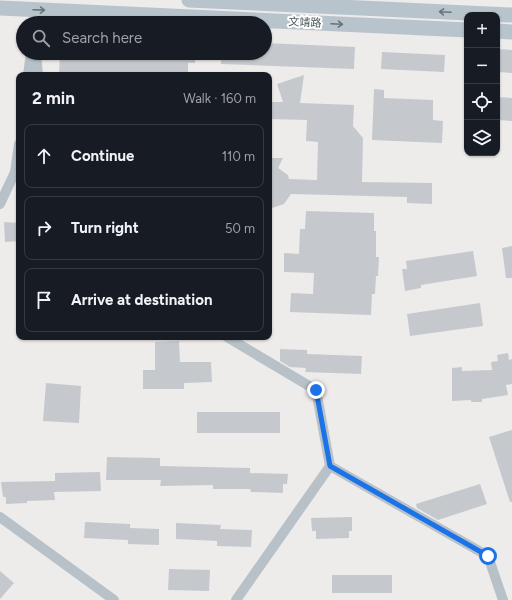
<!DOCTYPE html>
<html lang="en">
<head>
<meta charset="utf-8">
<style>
  body { margin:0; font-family:Figtree,"Noto Sans SC",sans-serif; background:#242831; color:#f1f3f6 }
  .controls { position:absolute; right:12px; top:12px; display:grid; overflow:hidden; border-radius:8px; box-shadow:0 1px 3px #0004 }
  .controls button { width:36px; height:36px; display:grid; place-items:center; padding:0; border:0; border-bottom:1px solid #363941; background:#171b24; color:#f1f3f6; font:20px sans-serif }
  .stop { position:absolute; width:12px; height:12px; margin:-9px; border:3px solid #1a73e8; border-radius:50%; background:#fff }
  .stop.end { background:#1a73e8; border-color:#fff; box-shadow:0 1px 4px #0008 }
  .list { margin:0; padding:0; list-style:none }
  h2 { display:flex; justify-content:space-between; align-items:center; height:52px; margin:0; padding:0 16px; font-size:17px }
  h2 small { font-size:13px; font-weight:400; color:#9ea1a6 }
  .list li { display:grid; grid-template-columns:26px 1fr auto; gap:12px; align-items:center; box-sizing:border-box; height:64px; margin:0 8px 8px; padding:0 8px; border:1px solid #363941; border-radius:8px }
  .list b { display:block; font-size:15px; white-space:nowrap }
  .list em { font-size:13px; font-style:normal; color:#9ea1a6 }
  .icon { flex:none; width:22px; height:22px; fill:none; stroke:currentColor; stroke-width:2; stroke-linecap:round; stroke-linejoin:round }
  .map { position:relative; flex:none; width:512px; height:600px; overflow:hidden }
  .search { position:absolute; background:#171b24; box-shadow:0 1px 3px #0004; left:16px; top:16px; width:256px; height:44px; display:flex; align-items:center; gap:10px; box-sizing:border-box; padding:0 14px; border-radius:22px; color:#9ea1a6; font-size:15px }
  .panel { position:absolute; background:#171b24; box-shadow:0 1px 3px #0004; left:16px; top:72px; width:256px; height:268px; border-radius:8px }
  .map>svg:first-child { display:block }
  .building { fill:#c5c9ce }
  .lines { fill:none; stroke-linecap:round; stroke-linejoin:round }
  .minor { stroke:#b7c1c7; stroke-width:10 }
  .secondary { stroke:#b8c4cc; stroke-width:15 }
  .oneway { stroke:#68737a }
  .route { stroke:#1a73e8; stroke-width:5 }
  .labels { text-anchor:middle; stroke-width:4; stroke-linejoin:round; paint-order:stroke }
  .street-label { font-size:11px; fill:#455057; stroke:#fff }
</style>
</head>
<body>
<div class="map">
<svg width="512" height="600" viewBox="0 0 512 600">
  <rect width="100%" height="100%" fill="#eeebeb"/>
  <!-- building -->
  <path class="building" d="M265,43L355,47L354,69L221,64V53H265Z
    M497,49L512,50V73L497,72Z
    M382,52L445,55L444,72L381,69Z
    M60,53H196L195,63H188V75H59Z
    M304,75L300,103L354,105L353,126L363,138L362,182L432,183V204L407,203V197L291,194L284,204L269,209V158H283L278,168L288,175L289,179L317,180L318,142L306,141L307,120L269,119V102H283L277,84Z
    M374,89L384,90V98L433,100V120L443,121L442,143L372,140Z
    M497,97L512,98V121L497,120Z
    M306,211L374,213V231H376V257H379L378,276H376L375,294H372L371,315L290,312L291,293L313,294L314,273L284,272V253L299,254L300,229H305Z
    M4,222L19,223V241L5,242Z
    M512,246V278H506L502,248Z
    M473,251L477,276L421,285V288L405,291L402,269H407L406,261Z
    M480,303L483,326L410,336L407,314Z
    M179,341L180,362H211L212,382L184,383V389H143V370H155V342Z
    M280,349L307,350V354L362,356L361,374L305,372L306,368L290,367L280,361Z
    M508,353L509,360L512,359V384L506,385L508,395L482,399V402H471V400L452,401V368L462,367V371L492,370L491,362L498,361L497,355Z
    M46,383L81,386L79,423L43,421Z
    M197,412H280V433H197Z
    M512,430V502H510L489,437Z
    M107,457L160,458V466L250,468V473L288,474L287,484H283V493L251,492L250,489H213V485L160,486L161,480H106Z
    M100,472L101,491L54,492L55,500L27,501V503L6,504V497H3L1,482L55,481V473Z
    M480,484L487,504L438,520L417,508L416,504Z
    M352,517V531H349V538L316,539V531H312L311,518Z
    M85,522L130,524V528L159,529V545L128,544V540L84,538Z
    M176,523L221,525L220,529L252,530L251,547L217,546V541L176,539Z
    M169,569L210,570L209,591L168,590Z
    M0,571L14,583L0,599Z
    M332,575H392V593H332Z"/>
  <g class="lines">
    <!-- minor -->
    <path class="minor" d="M36,53L38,75
      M28,75L31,53
      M0,204L15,172L19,144
      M227,337L316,390L330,466L236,600
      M330,466L488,556L503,600
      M0,517L114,600"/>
    <!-- secondary -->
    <path class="secondary" d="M189,0L512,15
      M0,8L467,30
      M497,31L512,32"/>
  </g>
  <!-- one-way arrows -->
  <defs><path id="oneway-shaft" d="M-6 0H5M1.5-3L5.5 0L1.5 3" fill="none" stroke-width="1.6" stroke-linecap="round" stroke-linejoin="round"/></defs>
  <g class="oneway">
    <use href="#oneway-shaft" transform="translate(39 10) rotate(2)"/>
    <use href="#oneway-shaft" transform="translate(445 12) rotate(-177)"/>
    <use href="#oneway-shaft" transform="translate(337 24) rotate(3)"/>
  </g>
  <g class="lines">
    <!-- route -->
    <path class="route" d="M316,390L330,466L488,556"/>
  </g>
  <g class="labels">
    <!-- street labels -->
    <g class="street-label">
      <text transform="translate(305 22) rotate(3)" y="4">文靖路</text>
    </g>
  </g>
</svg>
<div class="controls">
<button>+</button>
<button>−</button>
<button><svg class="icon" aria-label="locate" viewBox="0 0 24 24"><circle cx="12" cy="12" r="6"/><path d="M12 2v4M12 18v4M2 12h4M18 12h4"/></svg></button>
<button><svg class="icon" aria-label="layers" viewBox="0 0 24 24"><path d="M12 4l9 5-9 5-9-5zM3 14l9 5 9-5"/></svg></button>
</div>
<div class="stop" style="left:488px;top:556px"></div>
<div class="stop end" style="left:316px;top:390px"></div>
<div class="search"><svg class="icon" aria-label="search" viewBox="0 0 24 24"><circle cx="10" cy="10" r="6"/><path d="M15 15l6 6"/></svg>Search here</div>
<section class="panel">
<h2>2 min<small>Walk · 160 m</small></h2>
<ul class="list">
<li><svg class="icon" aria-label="ahead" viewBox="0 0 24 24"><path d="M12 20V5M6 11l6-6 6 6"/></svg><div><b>Continue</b></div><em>110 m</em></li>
<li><svg class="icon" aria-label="right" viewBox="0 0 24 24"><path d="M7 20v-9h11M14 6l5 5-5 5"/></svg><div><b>Turn right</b></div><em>50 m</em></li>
<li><svg class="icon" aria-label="arrive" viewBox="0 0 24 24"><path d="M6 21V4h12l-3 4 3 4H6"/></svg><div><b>Arrive at destination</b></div></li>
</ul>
</section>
</div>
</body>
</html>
